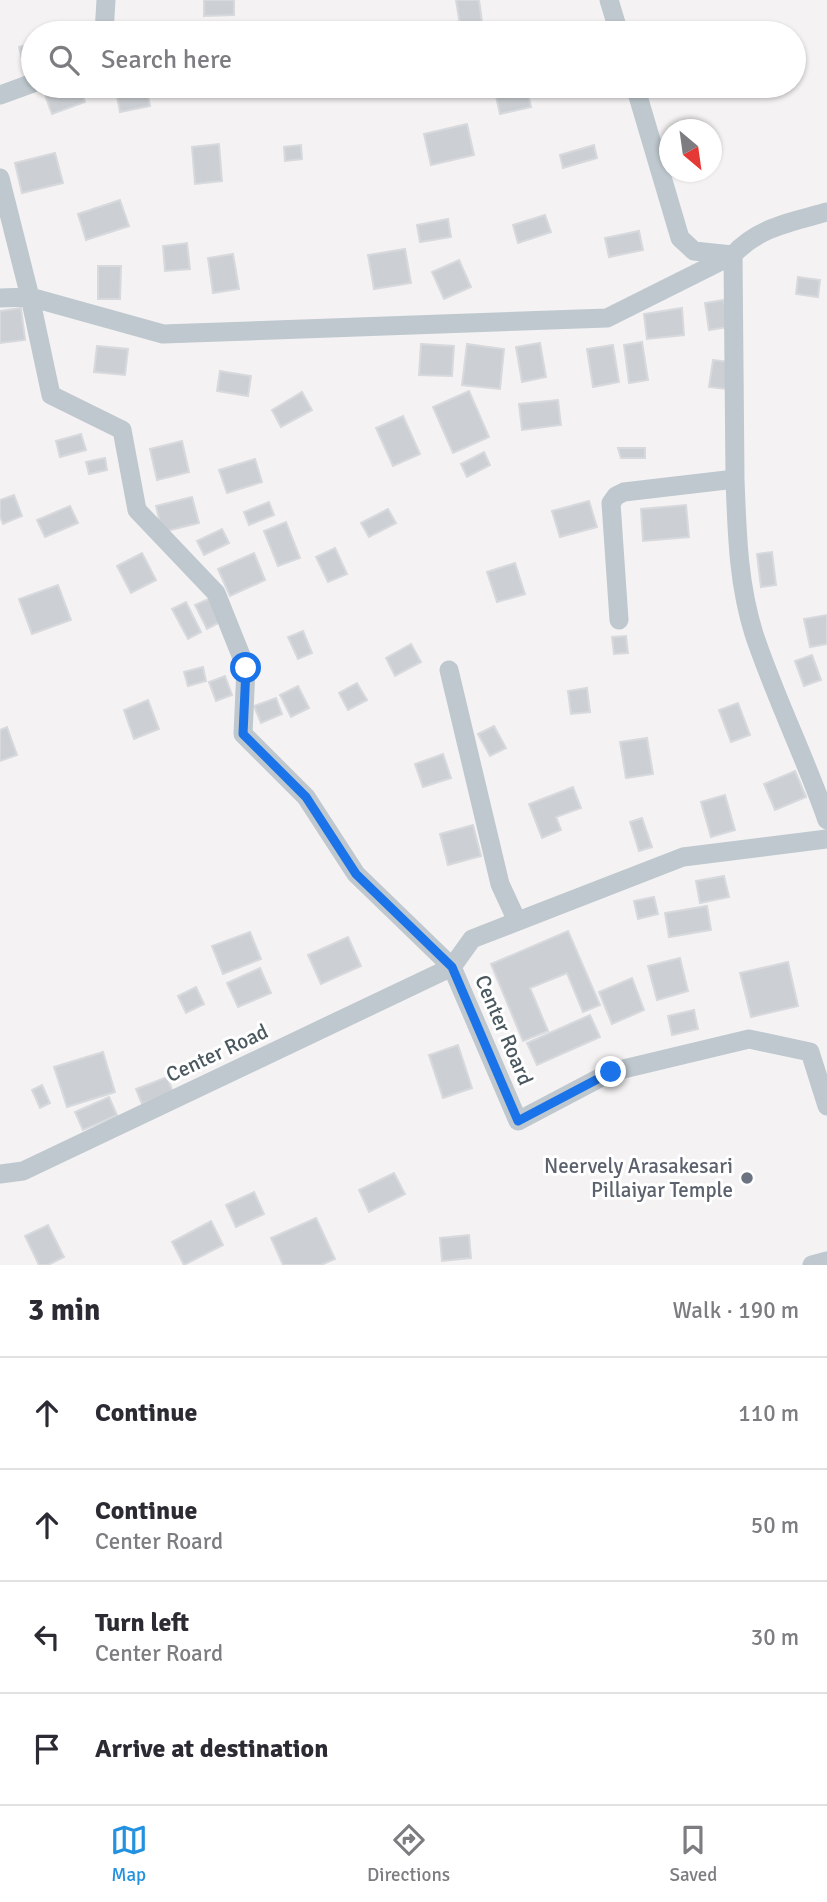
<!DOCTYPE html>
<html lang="en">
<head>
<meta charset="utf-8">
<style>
  body { margin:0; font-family:Signika,sans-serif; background:#f7f7f7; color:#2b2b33 }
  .compass { position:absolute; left:659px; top:119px; width:63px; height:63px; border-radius:50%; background:#fff; box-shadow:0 2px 5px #0004; rotate:151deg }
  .stop { position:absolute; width:21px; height:21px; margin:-16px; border:5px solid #1a73e8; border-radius:50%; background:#fff }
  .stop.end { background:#1a73e8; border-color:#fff; box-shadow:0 2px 7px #0008 }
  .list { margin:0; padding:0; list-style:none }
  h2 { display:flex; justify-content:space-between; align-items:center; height:91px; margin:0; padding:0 28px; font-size:30px }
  h2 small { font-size:23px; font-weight:400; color:#7c7c81 }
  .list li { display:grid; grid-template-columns:46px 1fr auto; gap:21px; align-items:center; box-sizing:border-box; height:112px; padding:0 28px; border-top:2px solid #e1e1e2 }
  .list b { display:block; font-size:26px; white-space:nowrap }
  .list p { margin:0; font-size:23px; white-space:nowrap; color:#7c7c81 }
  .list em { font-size:23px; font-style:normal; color:#7c7c81 }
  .icon { flex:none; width:38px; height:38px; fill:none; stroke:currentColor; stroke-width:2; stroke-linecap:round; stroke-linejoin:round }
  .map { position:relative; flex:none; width:827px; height:1265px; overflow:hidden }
  .search { position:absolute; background:#fff; box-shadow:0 2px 5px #0004; left:21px; right:21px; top:21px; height:77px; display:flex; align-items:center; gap:18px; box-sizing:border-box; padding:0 24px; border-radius:38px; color:#7c7c81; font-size:26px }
  .sheet { height:539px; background:#fff }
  nav { display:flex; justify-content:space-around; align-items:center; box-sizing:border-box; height:98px; border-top:2px solid #e1e1e2; background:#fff; font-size:19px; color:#7c7c81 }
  nav a { display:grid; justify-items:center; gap:4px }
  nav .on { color:#2291df }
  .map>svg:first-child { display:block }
  .building { fill:#ccd0d4; stroke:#d7d9dd; stroke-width:2 }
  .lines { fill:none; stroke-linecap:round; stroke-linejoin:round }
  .street { stroke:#bec8ce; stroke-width:19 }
  .route { stroke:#1a73e8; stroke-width:9 }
  .worship-dot { fill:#6b7280; stroke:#fff; stroke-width:2.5 }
  .labels { text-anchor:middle; stroke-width:6; stroke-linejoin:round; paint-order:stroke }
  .street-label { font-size:21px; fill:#4a585f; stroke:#fff }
  .worship-label { font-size:21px; fill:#5b616d; stroke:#fff; text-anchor:end }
</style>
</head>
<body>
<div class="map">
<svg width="827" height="1265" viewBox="0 0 827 1265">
  <rect width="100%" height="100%" fill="#f4f2f3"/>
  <!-- building -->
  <path class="building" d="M204,0H234V15L204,16Z
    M456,0H479L482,22L460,25Z
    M33,43V61L23,63L19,47Z
    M46,86H79L85,102L52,114L42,87Z
    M115,86H146L150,106L120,112Z
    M526,86L531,107L500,114L495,92Z
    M467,124L474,155L431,165L424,134Z
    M219,144L222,181L195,184L192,147Z
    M301,145L302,159L285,161L284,147Z
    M594,145L597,158L563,168L560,155Z
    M55,153L63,183L22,193L15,163Z
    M120,200L129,226L86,240L78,214Z
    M545,215L551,232L518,243L513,225Z
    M448,219L451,237L420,242L417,225Z
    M639,231L643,250L609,257L605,238Z
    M187,243L190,269L165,271L163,246Z
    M405,249L411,283L374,289L368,255Z
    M233,254L239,289L213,293L208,258Z
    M459,260L471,287L444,299L432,272Z
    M98,266H121L120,299H98Z
    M798,277L820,280L818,297L796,294Z
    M724,300L728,327L709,330L705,303Z
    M21,308L25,340L0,343V311Z
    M682,308L684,335L647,339L644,314Z
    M642,342L648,380L629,383L624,345Z
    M540,343L546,377L522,382L516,347Z
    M421,344L454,346L452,376L419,375Z
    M467,344L504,349L500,389L462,385Z
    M613,345L619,382L593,387L587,349Z
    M97,346L128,349L125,375L94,372Z
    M713,360L730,362L726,389L709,387Z
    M220,371L251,376L248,396L217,391Z
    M469,391L489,437L453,453L433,407Z
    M302,392L312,410L281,427L272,410Z
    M558,400L561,425L522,430L519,404Z
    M403,416L420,454L393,466L376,428Z
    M81,434L86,450L60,457L56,441Z
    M182,441L189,472L157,480L150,449Z
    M618,448H645V458H621Z
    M484,452L490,465L467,477L461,464Z
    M105,458L107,470L89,474L86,462Z
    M255,459L262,482L227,493L219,470Z
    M14,495L22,516L3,524L0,516V500Z
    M192,497L199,523L162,532L156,506Z
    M589,501L597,527L560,537L552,511Z
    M269,502L274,515L249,525L244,512Z
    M686,505L689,537L643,541L641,509Z
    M70,506L78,523L45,537L37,520Z
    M388,509L396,523L369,537L361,523Z
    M286,522L300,558L278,566L264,531Z
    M222,529L229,543L204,555L197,541Z
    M335,548L347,574L328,582L316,557Z
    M772,552L776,585L761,587L757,554Z
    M142,553L156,580L131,593L117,566Z
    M254,553L265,580L230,596L218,569Z
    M515,563L525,594L497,602L487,572Z
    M58,585L71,620L32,634L19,599Z
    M213,597L224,620L207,629L195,605Z
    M186,602L201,632L188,639L172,609Z
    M827,615V644L810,647L804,619Z
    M303,631L312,653L298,659L288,637Z
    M626,636L628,653L614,654L612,637Z
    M411,644L421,662L395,676L386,658Z
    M812,655L821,680L804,686L795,661Z
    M203,667L206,681L188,686L184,672Z
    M225,676L232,695L216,701L209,682Z
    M357,683L367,700L348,710L339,693Z
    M298,686L309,708L291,717L280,695Z
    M587,688L590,712L571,714L568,691Z
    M276,698L282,714L261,723L254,706Z
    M148,700L159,729L134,739L124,710Z
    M738,703L750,735L731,742L719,710Z
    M494,726L506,748L490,756L478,734Z
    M7,727L17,755L0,761V730Z
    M647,738L653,774L626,778L620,742Z
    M443,754L451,778L423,787L415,764Z
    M795,771L806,797L775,810L764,784Z
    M573,787L581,808L556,817L561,830L542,838L529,804Z
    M725,795L735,830L711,837L701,802Z
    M642,818L652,847L639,851L630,822Z
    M473,825L481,856L448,865L440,834Z
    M724,876L729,897L700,903L696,881Z
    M654,897L658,914L638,919L634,901Z
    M707,906L711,930L669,937L665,913Z
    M568,931L600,1005L583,1012L567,973L530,988L548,1031L523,1041L491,964Z
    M250,932L261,959L223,974L212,946Z
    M348,937L361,966L321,984L308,955Z
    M680,958L688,991L657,1000L648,966Z
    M788,962L798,1006L751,1017L740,973Z
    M260,968L271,993L238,1007L227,983Z
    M632,978L644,1010L612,1024L599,992Z
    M196,987L204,1004L186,1013L178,996Z
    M694,1010L698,1029L672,1035L668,1016Z
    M590,1015L600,1037L537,1065L527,1043Z
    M458,1045L472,1088L443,1098L429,1055Z
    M103,1052L115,1092L67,1107L54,1067Z
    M167,1077L173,1092L142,1104L136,1089Z
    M42,1085L50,1103L40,1108L32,1090Z
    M109,1097L117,1115L83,1130L75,1112Z
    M394,1173L405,1194L369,1212L359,1190Z
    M254,1192L264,1214L236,1227L226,1205Z
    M316,1218L335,1259L321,1265H283L271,1238Z
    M211,1221L223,1245L184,1265L172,1242Z
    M48,1225L64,1257L48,1265H39L25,1236Z
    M469,1235L471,1258L442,1261L440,1238Z"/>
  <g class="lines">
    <!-- street -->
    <path class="street" d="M609,0L619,33
      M104,33L106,0
      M635,86L680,238L694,251L732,255
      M0,95L33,83
      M0,178L30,297L51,395L122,430L137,510L216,593L246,668L243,734L306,797L356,874L452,967L518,1121L611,1072L749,1039L810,1052L827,1106
      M0,298L30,297L163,334L607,318L733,255C758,227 792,222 827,212
      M735,479C737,532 738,583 754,634C775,697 805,757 827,820
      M619,620L611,503L616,496L624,492L735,479L733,255
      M449,670L500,884L517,921
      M0,1174L23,1171L452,967L472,939L683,857L827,839
      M812,1265L827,1261"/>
  </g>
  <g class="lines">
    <!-- route -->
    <path class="route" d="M246,668L243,734L306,797L356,874L452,967L518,1121L611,1072"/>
  </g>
  <!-- markers -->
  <circle class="worship-dot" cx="747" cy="1178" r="7"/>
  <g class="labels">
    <!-- street labels -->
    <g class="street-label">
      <text transform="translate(504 1030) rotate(67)" y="7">Center Roard</text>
      <text transform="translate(217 1053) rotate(-25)" y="7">Center Road</text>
    </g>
    <!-- worship labels -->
    <g class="worship-label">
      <text x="733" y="1173">Neervely Arasakesari<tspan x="733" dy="24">Pillaiyar Temple</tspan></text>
    </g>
  </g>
</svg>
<svg class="compass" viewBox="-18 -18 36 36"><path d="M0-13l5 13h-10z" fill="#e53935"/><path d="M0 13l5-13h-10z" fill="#7c7c81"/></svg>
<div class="stop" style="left:246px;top:668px"></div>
<div class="stop end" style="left:611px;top:1072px"></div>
<div class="search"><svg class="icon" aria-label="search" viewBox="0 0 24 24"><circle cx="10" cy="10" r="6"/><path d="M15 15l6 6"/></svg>Search here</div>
</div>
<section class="sheet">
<h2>3 min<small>Walk · 190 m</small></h2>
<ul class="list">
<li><svg class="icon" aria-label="ahead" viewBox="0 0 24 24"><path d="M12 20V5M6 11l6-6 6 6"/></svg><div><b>Continue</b></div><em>110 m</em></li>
<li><svg class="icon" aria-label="ahead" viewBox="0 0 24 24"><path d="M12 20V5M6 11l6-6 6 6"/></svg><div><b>Continue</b><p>Center Roard</p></div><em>50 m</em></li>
<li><svg class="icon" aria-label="left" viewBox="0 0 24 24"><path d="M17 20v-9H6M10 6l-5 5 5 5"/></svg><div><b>Turn left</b><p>Center Roard</p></div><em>30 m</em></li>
<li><svg class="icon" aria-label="arrive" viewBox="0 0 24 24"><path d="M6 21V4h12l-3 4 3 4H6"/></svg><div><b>Arrive at destination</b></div></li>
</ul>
</section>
<nav>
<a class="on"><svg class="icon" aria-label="map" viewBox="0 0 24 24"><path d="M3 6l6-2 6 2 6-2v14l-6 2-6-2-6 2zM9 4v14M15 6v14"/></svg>Map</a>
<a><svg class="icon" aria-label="directions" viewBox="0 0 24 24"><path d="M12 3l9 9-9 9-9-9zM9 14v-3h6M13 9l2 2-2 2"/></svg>Directions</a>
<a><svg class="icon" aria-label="saved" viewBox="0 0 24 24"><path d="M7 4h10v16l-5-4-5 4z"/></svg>Saved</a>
</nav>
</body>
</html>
